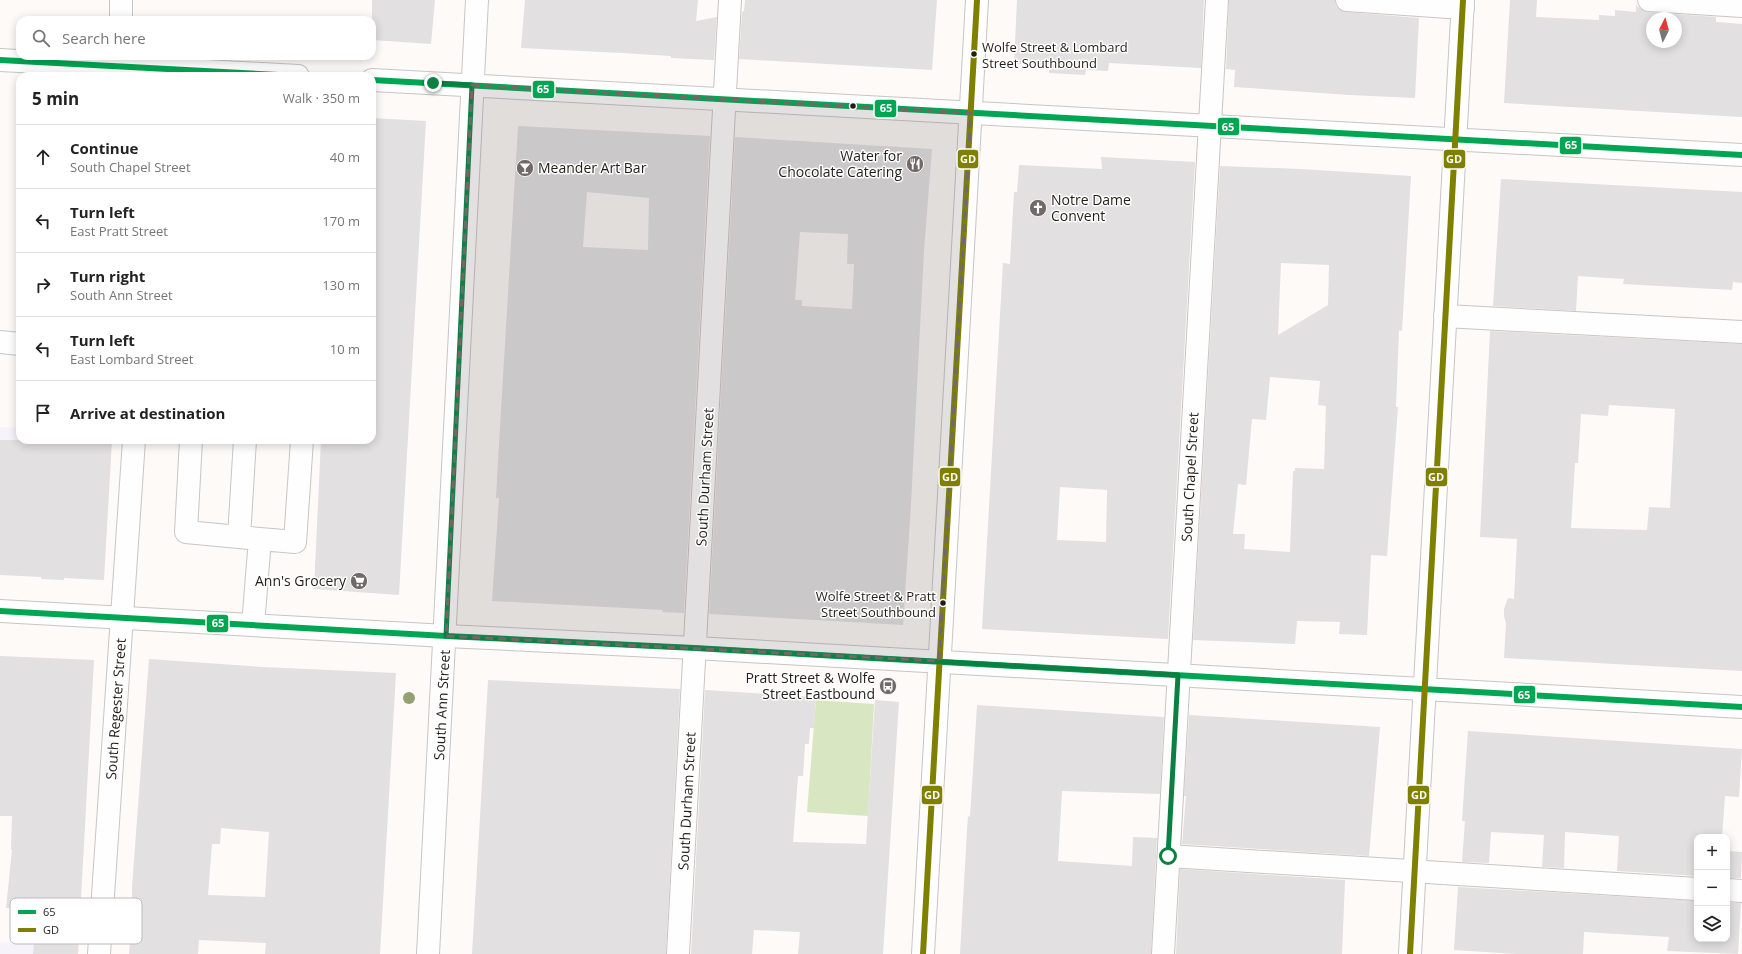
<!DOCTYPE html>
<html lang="en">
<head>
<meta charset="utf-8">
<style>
  body { margin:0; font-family:"Open Sans",sans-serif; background:#f2f2f2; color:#222 }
  .controls { position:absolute; right:12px; bottom:12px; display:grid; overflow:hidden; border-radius:8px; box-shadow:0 2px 10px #0003 }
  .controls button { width:36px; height:36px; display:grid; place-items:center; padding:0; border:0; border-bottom:1px solid #e0e0e0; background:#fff; color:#222; font:20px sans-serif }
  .compass { position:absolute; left:1646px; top:12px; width:36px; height:36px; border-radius:50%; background:#fff; box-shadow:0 2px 10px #0003; rotate:6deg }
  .stop { position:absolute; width:12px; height:12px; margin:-9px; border:3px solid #0b8043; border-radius:50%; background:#fff }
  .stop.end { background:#0b8043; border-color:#fff; box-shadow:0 1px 4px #0008 }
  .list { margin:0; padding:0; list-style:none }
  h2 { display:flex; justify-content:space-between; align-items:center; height:52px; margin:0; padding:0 16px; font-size:17px }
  h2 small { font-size:13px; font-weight:400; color:#767676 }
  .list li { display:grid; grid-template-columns:26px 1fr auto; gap:12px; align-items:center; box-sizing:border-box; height:64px; padding:0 16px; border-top:1px solid #e0e0e0 }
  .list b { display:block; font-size:15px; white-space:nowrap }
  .list p { margin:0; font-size:13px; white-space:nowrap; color:#767676 }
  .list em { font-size:13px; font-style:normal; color:#767676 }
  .icon { flex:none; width:22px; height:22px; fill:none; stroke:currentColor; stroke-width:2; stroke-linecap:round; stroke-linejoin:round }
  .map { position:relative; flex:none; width:1742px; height:954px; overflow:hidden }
  .search { position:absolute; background:#fff; box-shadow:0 2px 10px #0003; left:16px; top:16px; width:360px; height:44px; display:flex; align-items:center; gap:10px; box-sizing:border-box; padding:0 14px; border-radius:12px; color:#767676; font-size:15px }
  .panel { position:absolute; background:#fff; box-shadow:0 2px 10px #0003; left:16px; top:72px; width:360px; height:372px; border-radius:12px }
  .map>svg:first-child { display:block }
  .commercial { fill:#f6f3fa }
  .green { fill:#d8e7c1 }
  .building { fill:#e2e0e1; fill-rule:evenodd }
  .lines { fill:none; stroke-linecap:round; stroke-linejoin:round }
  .minor-casing { stroke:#c9c5c2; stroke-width:24 }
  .major-casing { stroke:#c9c5c2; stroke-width:24 }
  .minor { stroke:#fffefe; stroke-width:22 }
  .major { stroke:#fffefe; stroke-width:22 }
  .bus-1-casing { stroke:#fff; stroke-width:9 }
  .bus-2-casing { stroke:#fff; stroke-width:9 }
  .bus-1 { stroke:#00a651; stroke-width:6 }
  .bus-2 { stroke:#808000; stroke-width:6 }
  .tree { fill:#92a072 }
  .route { stroke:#0b8043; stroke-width:5 }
  .marked { fill:#6f6a67; fill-opacity:0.2; stroke:#6f6a67; stroke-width:3; stroke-dasharray:8 5; stroke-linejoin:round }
  .bus-dot { fill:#221d19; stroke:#fff; stroke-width:1.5 }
  .labels { text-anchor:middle; stroke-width:3; stroke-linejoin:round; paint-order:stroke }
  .bus-label { font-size:13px; fill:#221d19; stroke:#fff; text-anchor:start }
  .poi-label { font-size:14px; fill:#221d19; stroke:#fff; text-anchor:end }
  .street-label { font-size:14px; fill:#221d19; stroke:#fff }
  .key { fill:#fff; stroke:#bdbbba; stroke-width:1 }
  .key-label { font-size:11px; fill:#221d19 }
  .line-badge { stroke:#fff; stroke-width:1.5 }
  .badge-label { font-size:11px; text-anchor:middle; font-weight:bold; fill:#fff }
</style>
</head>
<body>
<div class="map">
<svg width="1742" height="954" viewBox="0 0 1742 954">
  <rect width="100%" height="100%" fill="#fdfaf7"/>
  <!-- commercial -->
  <path class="commercial" d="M0,427L20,428V440L0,463Z
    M0,942L72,947V954H0Z"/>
  <!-- green -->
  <path class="green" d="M816,700L874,704L868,816L807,812Z"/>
  <!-- building -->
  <path class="building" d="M372,0H435L431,44L372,40Z
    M525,0H698L696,21L717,17L714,60L671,58V56L622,53L521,48Z
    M745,0H937L932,70L739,59L742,12L744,11Z
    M1017,0H1204L1201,68L1109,63L1108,71L1086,70L1085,75L1049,73V65L1014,64Z
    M1229,0H1335L1336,6L1340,10L1346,12L1419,18L1415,98L1350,95L1234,87L1235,70L1226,69Z
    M1510,0H1537L1536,17L1599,20V15L1615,16V10L1636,12V5L1642,10L1648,12L1716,17V22L1742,24V117L1504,103ZM1652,18H1676V42H1652Z
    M372,118L426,121L399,595L314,589L321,440H372Z
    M518,126L710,136L684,613L662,612L663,610L492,601L499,498H496L497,478ZM587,192L649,198L648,250L583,247Z
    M735,137L932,149L924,250L911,504L903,625L709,614ZM800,232L848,234L847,264H854L852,309L802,306V300H795Z
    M1101,157L1195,162L1168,639L982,629L1003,263L1010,264L1014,192H1017L1019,165L1102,169ZM1060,487L1107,490L1106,542L1057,540Z
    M1220,166L1301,169L1411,176L1402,331L1399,330L1396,407H1398L1387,556L1371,555L1367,635L1339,634L1340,622L1297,621L1295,644L1193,640ZM1281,263L1329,265L1328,305L1278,335ZM1270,377L1320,381L1318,405L1326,406L1324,469L1295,468V471H1293L1290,552L1244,549L1245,534H1233L1238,484L1246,485L1252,419L1266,420Z
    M1501,179L1742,192V283L1733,282L1732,290L1623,284L1624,279L1578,276L1576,311L1493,306Z
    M1490,331L1742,344V671L1504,658L1506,624L1504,616V609L1508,598L1514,599L1517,539L1480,537ZM1609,405L1675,409L1670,508L1649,507L1647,530L1571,528L1575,463H1578L1581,414L1608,416Z
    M0,440H112L104,580L64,578V580L41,579V577L0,575Z
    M0,656L94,660L78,954H33L34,943L17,944L19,922L10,921L11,908H6L12,850H11L12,816H0Z
    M149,659L262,667L396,673L380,954H265L266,943L199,940L198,954H129L132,915V887ZM221,828L269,832L265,897L208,895L212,844H220Z
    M488,680L680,689L666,954H472Z
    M705,690L816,697L814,728H810L809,744H805L803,776H798L793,842L866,844L875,700L899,702L883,954H798L800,932L754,930L752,954H691Z
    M977,705L1164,717L1160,794L1062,791L1058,861L1132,866L1133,837L1157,838L1151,954H960L967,830L968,816L970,817Z
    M1189,715L1380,727L1369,856L1182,844L1186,796H1184Z
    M1468,731L1742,749L1739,797L1725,796L1722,837H1697V876L1617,871L1619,836L1565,832L1564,868L1542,867L1544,835L1491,832L1489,863L1462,862L1465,821H1462Z
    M1727,851L1742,852L1741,878H1727Z
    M1180,869L1345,880L1342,954H1176Z
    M1458,887L1697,901V939H1727V903H1741L1738,954L1667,951L1669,937L1584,932L1583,954H1517L1454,950Z"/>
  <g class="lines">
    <defs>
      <path id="minor" d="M1347,0L1463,8
        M1649,0L1742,6
        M121,20V0
        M1445,316L1742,332
        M0,342L20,344
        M191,440L186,532L260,539L253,625
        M239,537L245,440
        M260,539L295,542L302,440
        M1169,856L1697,889
        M1727,890L1742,891
        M99,954L134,440
        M428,954L477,0
        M678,954L730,0
        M1163,954L1217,0"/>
      <path id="major" d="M0,60L298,76
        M372,80L1742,155
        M0,611L446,636L695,648L1742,707
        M923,954L977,0
        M1410,954L1463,0"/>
    </defs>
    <!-- minor casing -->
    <use href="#minor" class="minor-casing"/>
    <!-- major casing -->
    <use href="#major" class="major-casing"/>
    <!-- minor -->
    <use href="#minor" class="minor"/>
    <!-- major -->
    <use href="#major" class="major"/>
    <defs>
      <path id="bus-1" d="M0,60L298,76
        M372,80L1742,155
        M0,611L446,636L695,648L1742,707"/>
      <path id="bus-2" d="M923,954L977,0
        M1410,954L1463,0"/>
    </defs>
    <!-- bus-1 casing -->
    <use href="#bus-1" class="bus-1-casing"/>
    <!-- bus-2 casing -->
    <use href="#bus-2" class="bus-2-casing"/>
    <!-- bus-1 -->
    <use href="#bus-1" class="bus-1"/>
    <!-- bus-2 -->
    <use href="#bus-2" class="bus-2"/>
  </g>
  <!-- trees -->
  <circle class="tree" cx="409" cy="698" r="6"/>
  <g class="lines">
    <!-- route -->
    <path class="route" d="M433,83L472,85L446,636L695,648L1178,675L1168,856"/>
  </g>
  <!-- marked area -->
  <path class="marked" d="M472,85L971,113L939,661L446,636Z"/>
  <!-- icons -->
  <defs>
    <symbol id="restaurant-disc" viewBox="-11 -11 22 22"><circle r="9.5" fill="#6f6a67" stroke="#fff"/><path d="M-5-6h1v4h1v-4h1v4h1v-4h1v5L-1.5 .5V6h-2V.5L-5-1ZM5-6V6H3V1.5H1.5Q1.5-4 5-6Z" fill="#fff"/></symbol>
    <symbol id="bar-disc" viewBox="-11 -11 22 22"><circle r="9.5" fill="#6f6a67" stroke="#fff"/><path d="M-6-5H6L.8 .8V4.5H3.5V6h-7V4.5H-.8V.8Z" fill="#fff"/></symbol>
    <symbol id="church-disc" viewBox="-11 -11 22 22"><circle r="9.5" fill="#6f6a67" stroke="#fff"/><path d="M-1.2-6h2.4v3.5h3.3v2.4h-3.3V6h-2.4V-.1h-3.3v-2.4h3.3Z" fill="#fff"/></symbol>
    <symbol id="supermarket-disc" viewBox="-11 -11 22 22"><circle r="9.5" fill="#6f6a67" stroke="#fff"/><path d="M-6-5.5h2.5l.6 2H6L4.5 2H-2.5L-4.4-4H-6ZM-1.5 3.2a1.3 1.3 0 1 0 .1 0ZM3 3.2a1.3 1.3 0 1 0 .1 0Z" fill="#fff"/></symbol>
    <symbol id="bus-disc" viewBox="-11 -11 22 22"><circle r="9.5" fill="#6f6a67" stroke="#fff"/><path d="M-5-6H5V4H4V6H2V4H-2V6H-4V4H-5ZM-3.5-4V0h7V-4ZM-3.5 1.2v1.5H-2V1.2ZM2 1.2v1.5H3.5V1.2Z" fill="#fff"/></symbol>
  </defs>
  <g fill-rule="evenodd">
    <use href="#restaurant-disc" x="905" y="154" width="20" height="20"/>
    <use href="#bar-disc" x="515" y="158" width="20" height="20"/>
    <use href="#church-disc" x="1028" y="198" width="20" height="20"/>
    <use href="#supermarket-disc" x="349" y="571" width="20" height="20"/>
    <use href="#bus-disc" x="878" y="676" width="20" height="20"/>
  </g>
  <!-- markers -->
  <g class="bus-dot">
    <circle cx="974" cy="54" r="3.5"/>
    <circle cx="853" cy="106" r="3.5"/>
    <circle cx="943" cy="603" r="3.5"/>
  </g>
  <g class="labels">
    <!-- bus labels -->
    <g class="bus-label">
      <text x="982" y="52">Wolfe Street &amp; Lombard<tspan x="982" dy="16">Street Southbound</tspan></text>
      <text x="936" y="601" text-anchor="end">Wolfe Street &amp; Pratt<tspan x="936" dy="16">Street Southbound</tspan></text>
    </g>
    <!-- poi labels -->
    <g class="poi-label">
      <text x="902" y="161">Water for<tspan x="902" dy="16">Chocolate Catering</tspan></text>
      <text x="538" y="173" text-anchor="start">Meander Art Bar</text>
      <text x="1051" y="205" text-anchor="start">Notre Dame<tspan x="1051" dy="16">Convent</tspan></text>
      <text x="346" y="586">Ann's Grocery</text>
      <text x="875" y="683">Pratt Street &amp; Wolfe<tspan x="875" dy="16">Street Eastbound</tspan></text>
    </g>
    <!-- street labels -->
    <g class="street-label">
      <text transform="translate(705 477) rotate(-87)" y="5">South Durham Street</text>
      <text transform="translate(1190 477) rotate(-87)" y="5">South Chapel Street</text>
      <text transform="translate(442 705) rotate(-87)" y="5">South Ann Street</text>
      <text transform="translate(116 709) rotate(-86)" y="5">South Regester Street</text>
      <text transform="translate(687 801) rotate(-87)" y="5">South Durham Street</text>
    </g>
  </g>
  <!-- legend -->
  <rect x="10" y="898" width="132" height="46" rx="6" class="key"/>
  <rect x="18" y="910" width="18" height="4" fill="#00a651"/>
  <rect x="18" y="928" width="18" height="4" fill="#808000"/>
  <g class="key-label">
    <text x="43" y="916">65</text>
    <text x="43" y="934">GD</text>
  </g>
  <g class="line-badge">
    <rect x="532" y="80" width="23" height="19" rx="4" fill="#00a651"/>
    <rect x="874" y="99" width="23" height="19" rx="4" fill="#00a651"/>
    <rect x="1217" y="117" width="23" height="19" rx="4" fill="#00a651"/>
    <rect x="1559" y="136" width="23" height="19" rx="4" fill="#00a651"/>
    <rect x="957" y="149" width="22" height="20" rx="4" fill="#808000"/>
    <rect x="1443" y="149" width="23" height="20" rx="4" fill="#808000"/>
    <rect x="939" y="467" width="22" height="20" rx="4" fill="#808000"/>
    <rect x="1425" y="467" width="23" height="20" rx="4" fill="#808000"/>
    <rect x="206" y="614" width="23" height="19" rx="4" fill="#00a651"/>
    <rect x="1513" y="685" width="23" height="19" rx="4" fill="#00a651"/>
    <rect x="921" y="785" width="22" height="20" rx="4" fill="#808000"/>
    <rect x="1407" y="785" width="23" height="20" rx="4" fill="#808000"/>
  </g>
  <g class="badge-label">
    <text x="543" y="93">65</text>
    <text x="886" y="112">65</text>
    <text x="1228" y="131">65</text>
    <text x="1571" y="149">65</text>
    <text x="968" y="163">GD</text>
    <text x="1454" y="163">GD</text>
    <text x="950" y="481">GD</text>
    <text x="1436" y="481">GD</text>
    <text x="218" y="627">65</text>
    <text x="1524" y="699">65</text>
    <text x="932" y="799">GD</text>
    <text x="1419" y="799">GD</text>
  </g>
</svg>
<div class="controls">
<button>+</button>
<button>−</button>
<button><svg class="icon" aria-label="layers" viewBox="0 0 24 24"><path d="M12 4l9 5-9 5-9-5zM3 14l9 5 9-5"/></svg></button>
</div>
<svg class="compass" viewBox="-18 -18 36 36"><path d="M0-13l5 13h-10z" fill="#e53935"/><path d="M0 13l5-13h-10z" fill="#767676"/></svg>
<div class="stop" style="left:1168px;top:856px"></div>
<div class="stop end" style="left:433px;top:83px"></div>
<div class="search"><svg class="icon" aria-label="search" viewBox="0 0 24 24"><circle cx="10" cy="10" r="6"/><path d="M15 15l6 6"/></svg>Search here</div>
<section class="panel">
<h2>5 min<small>Walk · 350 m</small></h2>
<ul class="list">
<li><svg class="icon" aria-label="ahead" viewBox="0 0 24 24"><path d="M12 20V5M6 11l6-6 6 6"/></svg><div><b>Continue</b><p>South Chapel Street</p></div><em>40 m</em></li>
<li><svg class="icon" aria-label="left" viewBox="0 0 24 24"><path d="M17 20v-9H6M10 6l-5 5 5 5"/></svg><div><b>Turn left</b><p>East Pratt Street</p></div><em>170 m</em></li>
<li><svg class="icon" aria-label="right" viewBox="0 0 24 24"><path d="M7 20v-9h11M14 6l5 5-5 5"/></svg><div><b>Turn right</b><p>South Ann Street</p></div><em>130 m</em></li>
<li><svg class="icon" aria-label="left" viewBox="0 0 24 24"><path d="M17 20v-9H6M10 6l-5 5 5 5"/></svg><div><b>Turn left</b><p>East Lombard Street</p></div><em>10 m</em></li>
<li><svg class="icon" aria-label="arrive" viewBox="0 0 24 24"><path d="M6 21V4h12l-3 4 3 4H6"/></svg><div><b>Arrive at destination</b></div></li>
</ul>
</section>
</div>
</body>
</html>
